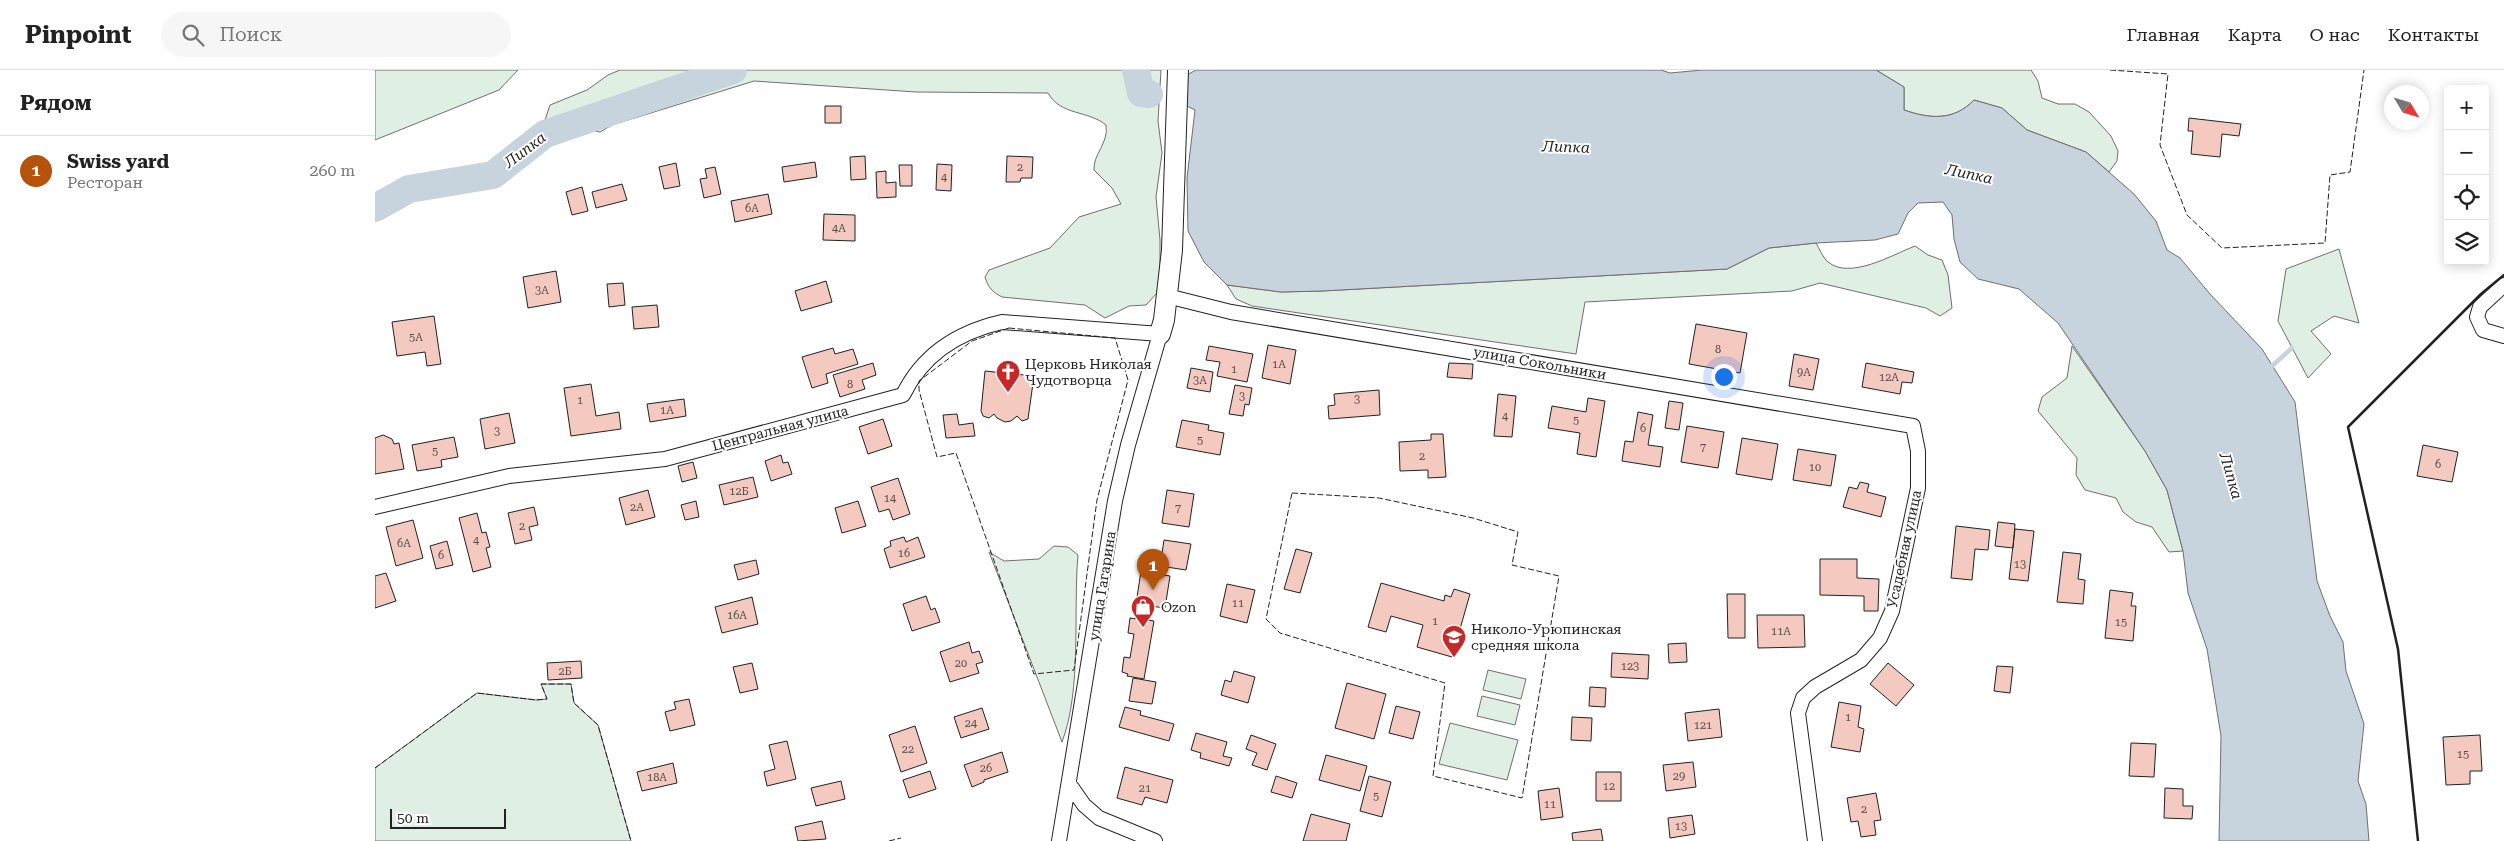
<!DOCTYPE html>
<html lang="ru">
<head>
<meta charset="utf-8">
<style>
  body { margin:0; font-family:"Roboto Serif",serif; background:#f6f6f6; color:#222 }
  .controls { position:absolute; right:15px; top:15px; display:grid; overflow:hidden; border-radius:5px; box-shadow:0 2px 12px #0003 }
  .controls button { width:45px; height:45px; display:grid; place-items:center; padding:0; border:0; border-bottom:1px solid #e0e0e0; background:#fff; color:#222; font:25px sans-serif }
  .compass { position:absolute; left:2009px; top:15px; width:45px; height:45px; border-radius:50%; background:#fff; box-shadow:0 2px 12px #0003; rotate:128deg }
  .scale { position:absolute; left:15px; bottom:12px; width:116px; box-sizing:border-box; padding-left:5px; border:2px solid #222; border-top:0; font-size:14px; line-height:18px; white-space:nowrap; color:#222; -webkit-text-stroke:4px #fff; paint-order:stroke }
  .you { position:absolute; left:1348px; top:306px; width:18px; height:18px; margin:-12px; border:4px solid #fff; border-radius:50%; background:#1a73e8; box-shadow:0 0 0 8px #1a73e833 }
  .badge { display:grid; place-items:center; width:32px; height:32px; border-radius:50%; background:#b45309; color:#fff; font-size:16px; font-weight:700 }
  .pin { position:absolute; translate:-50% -41px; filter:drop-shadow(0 1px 2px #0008) }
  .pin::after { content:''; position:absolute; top:26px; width:18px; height:15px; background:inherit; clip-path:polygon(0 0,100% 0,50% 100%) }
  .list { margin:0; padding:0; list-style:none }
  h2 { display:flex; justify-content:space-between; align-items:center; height:65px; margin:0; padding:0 20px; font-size:21px }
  h2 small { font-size:16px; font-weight:400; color:#767676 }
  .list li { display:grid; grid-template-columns:32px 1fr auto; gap:15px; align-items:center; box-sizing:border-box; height:70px; padding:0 20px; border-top:1px solid #e0e0e0 }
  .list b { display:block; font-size:19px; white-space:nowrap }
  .list p { margin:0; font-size:16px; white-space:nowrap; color:#767676 }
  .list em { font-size:16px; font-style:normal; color:#767676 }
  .icon { flex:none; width:28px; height:28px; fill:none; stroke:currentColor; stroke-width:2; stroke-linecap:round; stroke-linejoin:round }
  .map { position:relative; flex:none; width:2129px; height:771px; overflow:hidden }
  header { display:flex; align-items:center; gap:30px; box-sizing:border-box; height:70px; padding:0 25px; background:#fff; border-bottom:1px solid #e0e0e0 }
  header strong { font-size:24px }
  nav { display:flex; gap:28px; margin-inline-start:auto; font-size:18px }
  .search { width:350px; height:45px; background:#f6f6f6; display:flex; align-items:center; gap:12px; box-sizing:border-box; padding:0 18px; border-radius:28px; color:#767676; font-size:19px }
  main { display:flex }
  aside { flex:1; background:#fff }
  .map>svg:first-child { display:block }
  .green { fill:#e0efe3; stroke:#6f6f6f }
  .water { fill:#c7d3dd; stroke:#6f6f6f }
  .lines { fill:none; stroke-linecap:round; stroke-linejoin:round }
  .stream { stroke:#c7d3dd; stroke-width:4.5 }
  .river { stroke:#c7d3dd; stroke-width:28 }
  .building { fill:#f3c9c0; stroke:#222 }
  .street-casing { stroke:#222; stroke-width:16 }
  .secondary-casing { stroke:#222; stroke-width:22 }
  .street { stroke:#fff; stroke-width:14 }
  .secondary { stroke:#fff; stroke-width:20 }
  .fence { stroke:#222; stroke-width:1; stroke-dasharray:6 2.5; stroke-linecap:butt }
  .wall { stroke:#222; stroke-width:2.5 }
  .labels { text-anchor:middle; stroke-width:4; stroke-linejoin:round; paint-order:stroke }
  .number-label { font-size:11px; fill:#564c4a }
  .street-label { font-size:14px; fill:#222; stroke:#fff }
  .poi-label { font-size:14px; fill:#222; stroke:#fff; text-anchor:start }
  .water-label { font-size:15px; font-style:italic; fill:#222; stroke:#fff }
</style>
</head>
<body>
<header>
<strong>Pinpoint</strong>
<div class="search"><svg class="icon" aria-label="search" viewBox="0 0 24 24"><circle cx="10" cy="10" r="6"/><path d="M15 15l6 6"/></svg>Поиск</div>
<nav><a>Главная</a><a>Карта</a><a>О нас</a><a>Контакты</a></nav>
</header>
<main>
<aside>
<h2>Рядом<small></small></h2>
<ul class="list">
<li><span class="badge">1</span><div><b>Swiss yard</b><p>Ресторан</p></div><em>260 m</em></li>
</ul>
</aside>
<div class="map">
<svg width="2129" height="771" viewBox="0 0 2129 771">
  <rect width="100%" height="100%" fill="#fff"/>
  <!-- green -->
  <path class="green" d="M0,0H143L124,20L0,70Z
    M245,0H786L783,51L787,83L781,127L785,170V206L782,223L771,235L754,236L730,248L710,235L627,227C617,222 613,217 610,207L614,200L675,178L704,147L746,134L737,118L719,100C718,84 734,73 731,55C713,40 686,46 673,23L541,22L379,11L237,55L225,62L170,50L175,35L212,20L233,5Z
    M1501,0H1656L1663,11L1667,28L1683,34H1700L1714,42L1736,66L1743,81L1742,91L1734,102L1711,82L1652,60L1627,38L1599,30C1579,51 1555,49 1529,40V17Z
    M1441,173C1444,178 1448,188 1453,192C1475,210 1517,185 1540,176L1553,185L1567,190L1573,205L1577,238L1565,246L1551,238L1445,213L1417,221L1210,232L1201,284L877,236L861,229L852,215L906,222L947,221L1352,199L1394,178Z
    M1964,179L1984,253L1959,246L1936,261L1956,284L1933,308L1903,251L1911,199Z
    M1697,276L1770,381L1792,420L1808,481L1794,482L1777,457L1761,452L1748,442L1741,428L1710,420L1701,405L1702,388L1663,341L1667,327L1692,308Z
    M679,476L693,477L703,485C698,541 707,620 687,672L614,482L629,491L664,489Z
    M1113,600L1151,609L1146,629L1108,620Z
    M166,614H196L199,633L223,655L256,771H0V698L102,623L161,630L172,629Z
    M1107,626L1145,635L1140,655L1102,646Z
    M1075,653L1143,670L1132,710L1064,694Z"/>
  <!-- water -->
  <path class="water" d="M821,0H1286L1295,3L1327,0H1501L1529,17V40C1555,49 1579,51 1599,30L1627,38L1652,60L1711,82L1759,124L1781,151L1792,180L1805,188L1835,224L1887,279L1920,332L1942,511L1955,546L1968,572L1971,601L1989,654L1983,711L1991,734L1994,771H1844L1846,666L1832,579L1813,523L1808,481L1792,420L1770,381L1683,253L1644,219L1603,209L1585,192L1579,169L1577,145L1568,132L1543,133L1533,143L1523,164L1500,170L1441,173L1394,178L1352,199L947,221L906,222L852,215L829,192L813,161L812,108L820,40L808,34L810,6Z"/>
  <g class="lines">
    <!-- stream -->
    <path class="stream" d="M1897,296L1917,278"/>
    <!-- river -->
    <path class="river" d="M761,0L766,23L774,24
      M0,138L34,119L118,105L170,64L358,0"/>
  </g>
  <!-- building -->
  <path class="building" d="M450,36H466V53H450Z
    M1814,48L1866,54L1864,66L1847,64L1845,87L1816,84L1818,61H1813Z
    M490,86L491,109L476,110L475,87Z
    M632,86L658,87L657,108H646L645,112H631Z
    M440,92L442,107L409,112L407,97Z
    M301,93L305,116L289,119L284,97Z
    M562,94L577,95L576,121L561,120Z
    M524,95H537V116H525Z
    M340,97L346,124L329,128L325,109L332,108L330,99Z
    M511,101V113L521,112V127L502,128L501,102Z
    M247,114L252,130L221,138L217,122Z
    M207,117L213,141L197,145L191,122Z
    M393,124L397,144L360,152L356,131Z
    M449,144L480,145V171L448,170Z
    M181,201L186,232L153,238L148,207Z
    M451,211L457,232L426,241L420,221Z
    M248,213L250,235L234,237L232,214Z
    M282,235L284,257L259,259L257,237Z
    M59,246L66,294L52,296L50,282L22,286L17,252Z
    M1321,254L1372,263L1365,303L1314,294Z
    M893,275L921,280L915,314L887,308Z
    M834,276L878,284L872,312L842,306L845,292L831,290Z
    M458,278L460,284L478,279L483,294L451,304L453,313L437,318L427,287Z
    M1419,284L1444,289L1438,320L1414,316Z
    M498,293L501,305L487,310L490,319L465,327L458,305Z
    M1074,293L1098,294L1097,309L1072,307Z
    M1491,293L1539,302L1537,313L1527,312L1525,324L1487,317Z
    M816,298L838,302L835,322L812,318Z
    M610,301L659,306L653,349L647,351L642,346L636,351L630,352L622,348L619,344L614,348L608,346L606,341Z
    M216,314L221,346L244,342L246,359L196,366L189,318Z
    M860,315L877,318L874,335L870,334L868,346L854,344Z
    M1004,320L1005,345L954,349L953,336L960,335L959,324Z
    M1123,324L1141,326L1137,367L1119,366Z
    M1213,328L1230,331L1221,387L1202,384L1205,363L1173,358L1177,336L1211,342Z
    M309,329L311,346L275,352L272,334Z
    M1294,331L1308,333L1304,360L1290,358Z
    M1263,342L1278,345L1273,375L1288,377L1285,397L1247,391L1250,371L1258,372Z
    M134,343L140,373L110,379L105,349Z
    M582,344L584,355L598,353L600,366L571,368L568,345Z
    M508,349L517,376L493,384L484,357Z
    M807,350L834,355L833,360L849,363L845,385L801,377Z
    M1312,356L1349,362L1343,398L1306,392Z
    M1056,364H1068L1071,407L1053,408V400L1025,401L1024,372L1056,370Z
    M8,365L17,369L19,374L24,373L29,399L0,404V368Z
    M79,367L83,387L66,390L67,397L42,401L37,375Z
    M1367,368L1403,374L1397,410L1361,404Z
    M2048,375L2083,382L2077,412L2042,406Z
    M1423,379L1461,385L1456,416L1418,410Z
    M406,385L408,393L413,392L417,404L396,411L390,391Z
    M318,392L322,408L307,412L303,396Z
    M378,407L383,427L349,435L344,415Z
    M523,408L535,444L518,450L514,439L504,442L496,417Z
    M1485,412L1494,414L1492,422L1511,427L1506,447L1468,437L1474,417L1482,419Z
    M273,420L280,447L251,455L244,428Z
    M792,420L819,424L814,457L787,453Z
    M321,431L324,447L310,450L306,435Z
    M483,431L491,456L467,463L460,438Z
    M159,437L163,455L154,457L157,470L140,474L133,443Z
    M102,443L107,463L111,462L115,477L111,478L116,497L98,502L84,448Z
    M38,450L48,488L21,496L11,457Z
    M1623,452L1640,454L1638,478L1620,476Z
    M1581,456L1615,460L1613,480L1600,479L1597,510L1576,508Z
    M1640,459L1659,461L1653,511L1634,509Z
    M529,467L531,472L543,467L550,487L515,498L509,479L516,476L515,471Z
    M789,470L816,474L811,500L785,496Z
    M72,471L78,495L61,499L55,476Z
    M921,479L937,483L925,523L909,519Z
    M1688,482L1706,484L1703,509L1710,510L1708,534L1682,532Z
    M1445,489H1482V508L1504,509L1503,541H1489V526L1445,525Z
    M381,490L384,504L363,510L359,495Z
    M766,501L795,506L790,538L761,534Z
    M11,503L21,531L0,538V506Z
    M1006,513L1069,531L1070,525L1076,527L1079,519L1095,524L1077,587L1042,577L1048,555L1016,546L1011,562L993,557Z
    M852,514L880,520L872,553L845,546Z
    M1735,520L1758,523L1756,536H1761L1758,571L1730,568Z
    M1352,524H1370V568H1353Z
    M551,526L556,540L560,538L565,552L537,561L528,534Z
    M377,527L383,554L347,563L340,537Z
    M1382,545H1429L1430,577L1383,578Z
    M755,548L779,551L769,609L752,606L753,604L747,602L749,587L755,588L759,564L753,563Z
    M594,572L597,583L604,581L608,592L601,594L604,603L575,612L565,582Z
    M1311,573L1312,592L1294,593L1293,574Z
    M1237,583L1274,585L1273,609L1236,607Z
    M206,591L207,608L173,610L172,593Z
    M377,593L383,619L365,623L358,597Z
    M1513,593L1539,615L1521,636L1495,614Z
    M1622,596L1638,597L1635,623L1619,621Z
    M859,601L880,607L873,633L846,625L850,610L856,612Z
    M758,608L781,612L777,634L754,631Z
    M972,613L1011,624L999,669L960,658Z
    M1215,617L1231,618L1230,637L1214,636Z
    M314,629L320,655L295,661L290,642L301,639L299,632Z
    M1464,632L1486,636L1483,657L1489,659L1485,682L1456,677Z
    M1021,636L1045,642L1038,669L1014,663Z
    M750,637L766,641L765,645L799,654L794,671L744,657Z
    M607,638L614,659L586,668L579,647Z
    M1344,639L1347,667L1313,671L1310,643Z
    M1197,647L1217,648L1216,671L1196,670Z
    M540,656L552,693L526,702L514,665Z
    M821,663L852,672L848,686L857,688L854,696L825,688L826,683L816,680Z
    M876,665L901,674L892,700L877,695L882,683L871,679Z
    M2105,665L2107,701H2095V714L2071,715L2068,667Z
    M412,671L421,709L392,716L389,702L400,699L394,675Z
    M1756,673L1781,674L1779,707L1754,706Z
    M627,682L633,702L609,710V712L597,717L589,695Z
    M951,685L992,696L985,721L944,710Z
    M1318,692L1321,717L1291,721L1288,695Z
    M298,693L302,713L267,721L262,702Z
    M750,697L798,710L792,733L770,727L767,735L742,728Z
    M555,701L561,719L534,728L528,710Z
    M1221,702H1246V731H1221Z
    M901,706L922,713L917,728L896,722Z
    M994,706L1016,712L1007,747L985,741Z
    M466,711L470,729L441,736L436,718Z
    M1184,718L1188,747L1166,750L1163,721Z
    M1790,718L1808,719V736H1818L1817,749L1789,748Z
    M1501,723L1506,750L1499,751L1501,765L1486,767L1483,751L1476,752L1472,728Z
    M936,744L975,754L971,771H928Z
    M1317,745L1320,764L1295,768L1293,748Z
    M447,751L451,769L423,771L420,757Z
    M1226,759L1228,771H1198L1197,763Z"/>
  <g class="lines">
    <defs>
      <path id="street" d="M2129,215L2105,237L2102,247L2108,260L2129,266
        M792,226L856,242L1538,356L1543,381V418L1517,541L1505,568L1486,590L1440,617L1428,628L1423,643L1440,771
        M0,437L134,406L290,389L528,325C548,284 583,262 627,252L785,264L753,375L740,431L684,771
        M695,715L709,735L724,748L780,771"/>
      <path id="secondary" d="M785,264L789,250L797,180L803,0"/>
    </defs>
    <!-- street casing -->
    <use href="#street" class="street-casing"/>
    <!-- secondary casing -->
    <use href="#secondary" class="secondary-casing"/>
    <!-- street -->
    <use href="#street" class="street"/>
    <!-- secondary -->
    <use href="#secondary" class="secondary"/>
    <!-- fence -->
    <path class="fence" d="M1735,0L1793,4L1785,75L1812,145L1847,178L1950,173L1955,105L1975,102L1989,0
      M634,258L740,268L753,310L722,430L699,600L659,604L581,383L562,387L544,320V311L597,271Z
      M917,423L1004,428L1098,448L1143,462L1137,495L1184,506L1147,728L1058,706L1070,613L905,563L891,549Z
      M0,698L102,623L161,630L172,629L166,614H196L199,633L223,655L256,771
      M514,771L526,768"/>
    <!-- wall -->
    <path class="wall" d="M2043,771L2023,579L1973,357L2106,224L2129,205"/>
  </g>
  <!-- icons -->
  <defs>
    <symbol id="church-pin" viewBox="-11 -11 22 30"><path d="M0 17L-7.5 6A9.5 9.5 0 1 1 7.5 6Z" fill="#c62828" stroke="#fff"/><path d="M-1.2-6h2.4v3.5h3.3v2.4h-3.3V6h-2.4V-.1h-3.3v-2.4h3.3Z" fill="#fff"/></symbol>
    <symbol id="shop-pin" viewBox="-11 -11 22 30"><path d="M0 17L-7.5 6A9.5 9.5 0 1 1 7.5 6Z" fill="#c62828" stroke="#fff"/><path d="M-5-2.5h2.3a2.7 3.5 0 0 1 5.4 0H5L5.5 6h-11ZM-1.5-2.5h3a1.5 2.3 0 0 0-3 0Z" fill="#fff"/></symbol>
    <symbol id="school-pin" viewBox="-11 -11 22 30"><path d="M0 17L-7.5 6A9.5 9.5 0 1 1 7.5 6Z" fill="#c62828" stroke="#fff"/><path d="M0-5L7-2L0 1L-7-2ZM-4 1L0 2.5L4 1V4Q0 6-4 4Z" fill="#fff"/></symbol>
  </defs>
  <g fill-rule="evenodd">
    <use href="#church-pin" x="619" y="288" width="28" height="38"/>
    <use href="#shop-pin" x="754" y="523" width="28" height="38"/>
    <use href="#school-pin" x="1065" y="553" width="28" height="38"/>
  </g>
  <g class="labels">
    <!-- number labels -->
    <g class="number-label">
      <text x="645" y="101">2</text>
      <text x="569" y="111">4</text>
      <text x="377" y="142">6А</text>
      <text x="464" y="162">4А</text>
      <text x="167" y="224">3А</text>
      <text x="41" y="271">5А</text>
      <text x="1343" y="283">8</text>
      <text x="904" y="298">1А</text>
      <text x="859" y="303">1</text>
      <text x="1429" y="306">9А</text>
      <text x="1514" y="311">12А</text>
      <text x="825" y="314">3А</text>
      <text x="475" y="318">8</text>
      <text x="867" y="330">3</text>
      <text x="982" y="333">3</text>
      <text x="205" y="334">1</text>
      <text x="292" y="344">1А</text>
      <text x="1130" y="350">4</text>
      <text x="1201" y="354">5</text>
      <text x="1268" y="362">6</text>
      <text x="122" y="365">3</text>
      <text x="825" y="374">5</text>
      <text x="1328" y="381">7</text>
      <text x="60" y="385">5</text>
      <text x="1047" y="390">2</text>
      <text x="2063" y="398">6</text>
      <text x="1440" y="401">10</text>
      <text x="364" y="425">12Б</text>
      <text x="515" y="432">14</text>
      <text x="262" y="441">2А</text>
      <text x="803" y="442">7</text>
      <text x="147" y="460">2</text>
      <text x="101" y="474">4</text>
      <text x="29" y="477">6А</text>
      <text x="529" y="487">16</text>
      <text x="66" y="489">6</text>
      <text x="1645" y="498">13</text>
      <text x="863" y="537">11</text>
      <text x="362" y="549">16А</text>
      <text x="1060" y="555">1</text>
      <text x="1746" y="556">15</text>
      <text x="1406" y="565">11А</text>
      <text x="586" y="597">20</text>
      <text x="1255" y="600">123</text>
      <text x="190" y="605">2Б</text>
      <text x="1473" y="651">1</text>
      <text x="596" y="657">24</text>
      <text x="1328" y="659">121</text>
      <text x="533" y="683">22</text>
      <text x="2088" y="688">15</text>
      <text x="611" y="702">26</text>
      <text x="1304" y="710">29</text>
      <text x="282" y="711">18А</text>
      <text x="1234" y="720">12</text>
      <text x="770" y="722">21</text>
      <text x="1001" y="730">5</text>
      <text x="1175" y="738">11</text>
      <text x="1489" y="743">2</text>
      <text x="1306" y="760">13</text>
    </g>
    <!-- street labels -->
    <g class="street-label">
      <text transform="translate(1165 293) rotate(10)" y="5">улица Сокольники</text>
      <text transform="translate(405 358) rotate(-15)" y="5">Центральная улица</text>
      <text transform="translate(1529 479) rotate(-78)" y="5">Усадебная улица</text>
      <text transform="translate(727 516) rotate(-81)" y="5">улица Гагарина</text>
    </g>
    <!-- poi labels -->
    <g class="poi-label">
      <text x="650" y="299">Церковь Николая<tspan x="650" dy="16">Чудотворца</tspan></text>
      <text x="786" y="542">Ozon</text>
      <text x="1096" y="564">Николо-Урюпинская<tspan x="1096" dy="16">средняя школа</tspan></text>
    </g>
    <!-- water labels -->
    <g class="water-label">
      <text transform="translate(1191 77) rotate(2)" y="5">Липка</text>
      <text transform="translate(150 80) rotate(-37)" y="5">Липка</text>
      <text transform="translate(1594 104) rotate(12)" y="5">Липка</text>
      <text transform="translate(1856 406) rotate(74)" y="5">Липка</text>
    </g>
  </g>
</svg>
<div class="controls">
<button>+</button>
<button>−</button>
<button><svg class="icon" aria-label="locate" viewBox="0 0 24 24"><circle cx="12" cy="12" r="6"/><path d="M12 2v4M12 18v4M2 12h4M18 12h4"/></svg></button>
<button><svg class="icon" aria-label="layers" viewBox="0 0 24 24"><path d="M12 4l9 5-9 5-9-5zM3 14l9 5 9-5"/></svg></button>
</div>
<svg class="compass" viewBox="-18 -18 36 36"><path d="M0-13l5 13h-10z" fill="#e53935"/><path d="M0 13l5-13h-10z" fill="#767676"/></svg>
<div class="scale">50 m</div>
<div class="you"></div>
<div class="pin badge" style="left:778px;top:520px">1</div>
</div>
</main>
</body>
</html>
